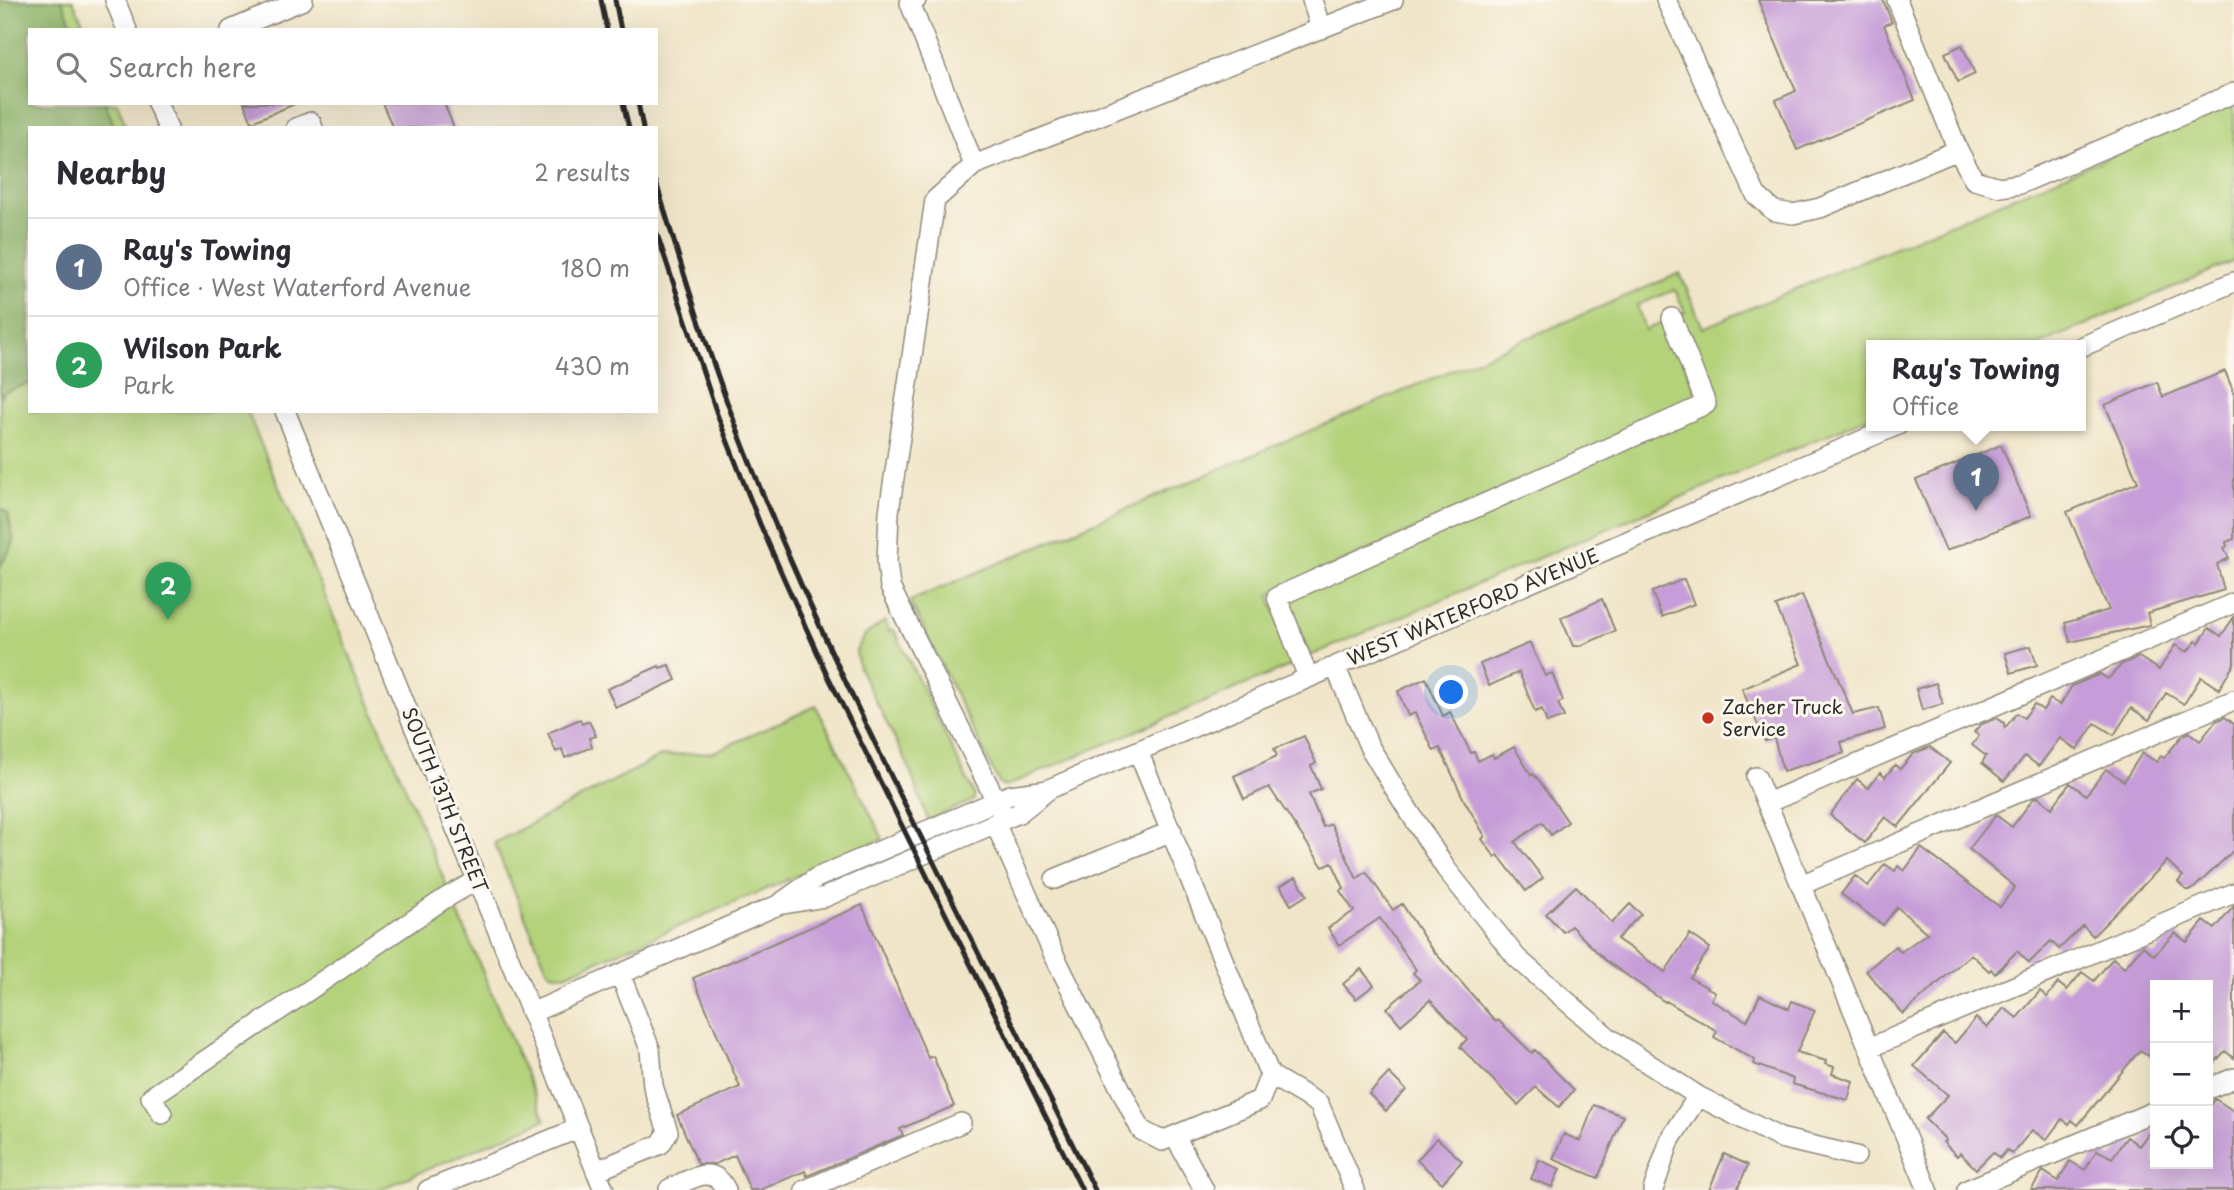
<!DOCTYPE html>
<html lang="en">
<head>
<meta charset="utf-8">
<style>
  body { margin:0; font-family:"Playpen Sans",sans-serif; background:#f2f2f3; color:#2b2b33 }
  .controls { position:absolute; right:21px; bottom:21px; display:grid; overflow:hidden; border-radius:0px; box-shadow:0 7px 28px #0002 }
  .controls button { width:63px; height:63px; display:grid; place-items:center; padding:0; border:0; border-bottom:2px solid #e1e1e2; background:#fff; color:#2b2b33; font:35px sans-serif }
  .you { position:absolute; left:1452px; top:693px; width:24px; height:24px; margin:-18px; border:5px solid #fff; border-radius:50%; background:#1a73e8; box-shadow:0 0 0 10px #1a73e833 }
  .badge { display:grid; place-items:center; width:46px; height:46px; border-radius:50%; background:#2563eb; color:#fff; font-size:23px; font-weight:700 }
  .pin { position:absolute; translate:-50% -58px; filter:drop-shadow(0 2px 4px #0008) }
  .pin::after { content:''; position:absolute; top:37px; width:24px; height:21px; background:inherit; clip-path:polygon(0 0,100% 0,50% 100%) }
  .popup { position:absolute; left:1866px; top:340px; width:220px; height:91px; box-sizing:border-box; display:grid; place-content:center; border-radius:0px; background:#fff; filter:drop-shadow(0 2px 5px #0005); font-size:23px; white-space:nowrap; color:#7c7c81 }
  .popup b { font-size:26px; color:#2b2b33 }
  .popup::after { content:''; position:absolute; left:50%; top:100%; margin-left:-14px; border:14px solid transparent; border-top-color:#fff }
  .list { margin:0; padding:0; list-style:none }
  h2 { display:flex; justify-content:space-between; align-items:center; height:91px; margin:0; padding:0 28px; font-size:30px }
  h2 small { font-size:23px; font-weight:400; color:#7c7c81 }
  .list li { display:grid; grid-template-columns:46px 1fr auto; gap:21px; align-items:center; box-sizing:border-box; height:98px; padding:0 28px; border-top:2px solid #e1e1e2 }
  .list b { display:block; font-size:26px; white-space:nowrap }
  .list p { margin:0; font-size:23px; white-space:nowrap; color:#7c7c81 }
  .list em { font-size:23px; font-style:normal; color:#7c7c81 }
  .icon { flex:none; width:38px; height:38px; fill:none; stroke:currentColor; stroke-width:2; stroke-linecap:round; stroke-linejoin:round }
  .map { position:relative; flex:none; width:2234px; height:1190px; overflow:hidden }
  .search { position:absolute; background:#fff; box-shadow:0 7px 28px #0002; left:28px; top:28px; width:630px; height:77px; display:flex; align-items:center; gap:18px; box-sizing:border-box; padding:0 24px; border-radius:0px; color:#7c7c81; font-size:26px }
  .panel { position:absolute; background:#fff; box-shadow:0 7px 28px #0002; left:28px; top:126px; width:630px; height:287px; border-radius:0px }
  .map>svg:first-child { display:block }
  .green { fill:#b3d27a; stroke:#6f7e52; stroke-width:2 }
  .forest { fill:#8eb46a; stroke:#5c704a; stroke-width:2 }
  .building { fill:#c69dd8 }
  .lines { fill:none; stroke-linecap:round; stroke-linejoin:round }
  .minor-casing { stroke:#8e887a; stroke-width:22 }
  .minor { stroke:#fff; stroke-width:19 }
  .rail { stroke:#2b2b2b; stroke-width:5 }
  .poi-dot { fill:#c8321e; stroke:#fbf7ec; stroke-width:2.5 }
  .labels { text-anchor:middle; stroke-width:6; stroke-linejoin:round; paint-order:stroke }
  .street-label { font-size:19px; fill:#2b2b2b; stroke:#fbf7ec }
  .poi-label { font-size:19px; fill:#2b2b2b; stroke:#fbf7ec; text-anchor:start }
</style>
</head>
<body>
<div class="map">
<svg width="2234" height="1190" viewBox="0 0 2234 1190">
  <rect width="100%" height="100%" fill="#fbf7ec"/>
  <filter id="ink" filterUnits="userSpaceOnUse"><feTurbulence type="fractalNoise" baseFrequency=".0143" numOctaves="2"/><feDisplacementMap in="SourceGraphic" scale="14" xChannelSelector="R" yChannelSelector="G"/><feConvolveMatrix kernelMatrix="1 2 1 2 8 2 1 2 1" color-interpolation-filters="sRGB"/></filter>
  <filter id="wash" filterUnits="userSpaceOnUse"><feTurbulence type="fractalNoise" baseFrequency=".00686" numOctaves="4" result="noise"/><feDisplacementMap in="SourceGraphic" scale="28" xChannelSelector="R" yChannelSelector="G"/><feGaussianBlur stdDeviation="1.57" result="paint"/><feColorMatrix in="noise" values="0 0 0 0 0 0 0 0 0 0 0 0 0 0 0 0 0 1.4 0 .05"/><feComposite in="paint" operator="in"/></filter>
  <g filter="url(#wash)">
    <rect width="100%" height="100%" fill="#f0e5c8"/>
    <!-- green -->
    <path class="green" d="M0,0H73L86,30H30V103H117L127,128H30V411H247L545,1120L378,1190H0Z
      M2234,104V261L2038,345H1871V416L1310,656L1283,600L1714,407L1677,316L1685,312L1675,290L1637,305L1645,330L1667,320L1700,401L1269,595L1293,657L1292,665L1004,787L999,783L910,601L1680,273L1703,328Z
      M885,621L889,631L894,630L974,794V800L928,820L908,765L859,668L856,651L865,635Z
      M816,706L883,839L565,975L551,973L547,969L494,843L661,756L714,752Z"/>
    <!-- forest -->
    <path class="forest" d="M0,0H62L74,30H30V103H105L115,128H30V383L4,392L0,398Z
      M0,508L8,513L14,543L0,567Z"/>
    <g id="blocks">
      <!-- building -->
      <path class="building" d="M1758,0H1883L1892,22L1884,25L1915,100L1797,150L1776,100L1796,91Z
        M1962,45L1975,74L1958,82L1945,53Z
        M244,103H297L252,122Z
        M382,103H444L454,128H393Z
        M2225,371L2234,393V539L2226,542L2227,546L2224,548L2229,558L2217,564L2224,590L2147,613L2150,625L2070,642L2065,623L2109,610L2067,512L2138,482L2105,405L2157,382L2163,397Z
        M2001,445L2031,516L1946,551L1916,480Z
        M1684,579L1694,604L1662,617L1652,592Z
        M1802,595L1853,714L1879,708L1885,729L1841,742L1844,753L1783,771L1774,738L1765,741L1742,689L1801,664L1776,606Z
        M1602,599L1615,631L1580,646H1573L1561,618Z
        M2234,617V664L2219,689L2201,677L2184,704L2166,693L2149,720L2131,708L2114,735L2095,723L2077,750L2060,738L2039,766L2025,756L2004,781L1982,763L1986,756L1972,745L1979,736L1974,732L1980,725L1997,718L2004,723L2005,728L2017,713L2024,718L2034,704L2043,710L2050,699L2060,705L2072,686L2100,674L2108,679L2122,664L2139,657L2159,670L2175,645L2187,652L2196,641L2199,643L2209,628L2221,636Z
        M1530,643L1545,676L1552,673L1563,701L1558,703L1564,717L1547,723L1542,709L1535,712L1519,672L1489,686L1480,664Z
        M2031,646L2037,665L2011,673L2005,653Z
        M669,665L676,680L616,708L607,689L659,666L660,668Z
        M1426,678L1443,716L1450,712L1471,753L1474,752L1478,761L1492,754L1494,758L1514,747L1531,775L1533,774L1538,779L1568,822L1551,835L1542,822L1515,842L1543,878L1526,891L1498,855L1495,857L1482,839L1485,836L1464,800L1440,748L1434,751L1415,713L1408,716L1398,691Z
        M1936,683L1943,704L1922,710L1916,689Z
        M2225,717L2234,724V850L2192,890H2186L2178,882L2183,876L2167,861L2093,936L2083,926L2059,949L2051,941L2029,963L2017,951L1995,974L1991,969L1989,971L1971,954L1903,1014L1866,971L1895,946L1901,952L1927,933L1897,907L1883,925L1841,894L1855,876L1868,886L1885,864L1895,871L1898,866L1904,871L1921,848L2000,907L2015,887L1969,849L1996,815L2012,827L2033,799L2038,797L2052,808L2070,783L2086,795L2106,769L2124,781L2142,753L2157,762L2161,756L2164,758L2182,736L2189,732L2200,741L2216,721Z
        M580,719L582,724L589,721L596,736L589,738L592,747L565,758L562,749L556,752L548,733Z
        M1304,736L1316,763L1311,766L1321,789L1309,794L1323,827L1331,824L1357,879L1366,872L1393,910L1402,904L1430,947L1496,1022L1498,1020L1532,1053L1535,1050L1574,1090L1559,1107L1536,1087L1518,1105L1460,1047L1467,1039L1430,1000L1401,1025L1387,1008L1420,980L1413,973L1416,970L1380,918L1339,945L1328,928L1354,911L1340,891L1344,888L1332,862L1323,867L1269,787L1244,799L1234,776L1277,756L1274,749Z
        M1930,747L1950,763L1898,827L1885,817L1865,843L1830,815L1857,779L1868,788L1880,773L1885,777L1895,765L1900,769L1913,754Z
        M1296,877L1307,895L1291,905L1280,886Z
        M1576,886L1612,923L1630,904L1641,914L1617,939L1665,972L1690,934L1710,948L1690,978L1715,992L1711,1000L1747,1021L1760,995L1789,1009L1792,1001L1815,1010L1797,1052L1826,1061L1825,1064L1834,1067L1832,1074L1853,1081L1848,1100L1792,1084L1793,1079L1754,1064L1755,1060L1714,1037L1717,1031L1666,1001L1665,1002L1605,960L1571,926L1563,932L1546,914Z
        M862,905L928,1058L933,1056L954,1106L900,1129L903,1135L807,1176L805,1171L760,1190H750L735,1155L715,1164H698L677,1115L740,1087L693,978Z
        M2234,906V1058L2225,1051L2208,1070V985H2155V1060L2140,1050L2078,1125L2072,1120L2069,1124L2062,1119L2046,1140L2032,1130L2012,1154L2007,1150L2000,1158L1993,1152L1976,1169L1960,1153L1957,1156L1943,1142L1946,1140L1925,1119L1948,1095L1914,1066L1943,1033L1955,1043L1976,1018L1987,1028L2004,1008L2017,1018L2040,991L2047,997L2058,983L2067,990L2082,972L2094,981L2113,958L2124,968L2143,946L2154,955L2175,933L2187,942L2204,921L2215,929Z
        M1361,969L1374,985L1356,999L1343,984Z
        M1389,1073L1406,1090L1386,1111L1369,1094Z
        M2215,1099L2234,1111V1190H2031L2043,1171L2058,1181L2070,1161L2085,1170L2097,1150L2112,1158L2127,1137L2139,1146L2155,1124V1164H2208V1110Z
        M1594,1105L1623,1116L1598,1178L1553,1159L1564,1134L1580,1141Z
        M1437,1138L1462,1161L1442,1183L1417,1160Z
        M1724,1154L1748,1165L1737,1190H1709Z
        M1539,1160L1560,1169L1552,1187L1531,1179Z"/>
    </g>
  </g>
  <g filter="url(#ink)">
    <use href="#blocks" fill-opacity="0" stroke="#8e887a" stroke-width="2"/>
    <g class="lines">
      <defs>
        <path id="minor" d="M115,0L127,30
          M916,0L910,3L974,165
          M1312,0L1321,29
          M1666,0L1756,195L1774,211L1793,214L1820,208L1958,150
          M1897,0L1958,150L1974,180L2000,187L2020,184L2234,93
          M231,30L303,0
          M157,103L168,128
          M296,128L311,122L313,128
          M2081,347L2234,282
          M285,411L604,1190
          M1335,666L1369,746L1393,786L1446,869L1517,958L1609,1038L1698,1096L1780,1138L1856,1156
          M1308,677L1277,597L1706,404L1672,318
          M1756,777L1928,1190
          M1767,803L2234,603
          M1005,819L890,587L887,562L889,512L935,200L974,165L1393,0
          M995,823L1054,955L1141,1130L1162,1141L1260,1100L1270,1075L1138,751
          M1055,879L1172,831
          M1801,885L2234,700
          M778,905L825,897L1019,813L1049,789L1898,425
          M531,1013L778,905L816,878L1010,795L1048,790
          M1869,1048L2234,893
          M1270,1075L1319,1104L1355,1190
          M2208,1089L2234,1078
          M162,1114L151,1097L444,899L477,880
          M1175,1136L1204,1190
          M596,1171L661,1144L668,1132L653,1086L650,1049L620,974
          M669,1189C690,1180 713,1162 726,1190
          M428,1190L579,1128
          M805,1190L961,1123
          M1653,1190L1670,1140L1698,1096
          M1967,1190L2155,1111"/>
      </defs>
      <!-- minor casing -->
      <use href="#minor" class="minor-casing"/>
      <!-- minor -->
      <use href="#minor" class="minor"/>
      <!-- rail -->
      <path class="rail" d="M601,0L607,30
        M615,0L621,30
        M623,103L629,128
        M638,103L643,128
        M656,182C685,279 715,376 753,470C807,606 871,737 936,867C989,975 1042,1082 1095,1190
        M656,231L718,417L760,524L785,581L826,672L1082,1190"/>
    </g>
  </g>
  <!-- markers -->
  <circle class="poi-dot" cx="1708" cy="718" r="7"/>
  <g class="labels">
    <!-- street labels -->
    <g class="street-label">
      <text transform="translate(1473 607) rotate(-23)" y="7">WEST WATERFORD AVENUE</text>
      <text transform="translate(445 800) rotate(68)" y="7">SOUTH 13TH STREET</text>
    </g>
    <!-- poi labels -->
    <g class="poi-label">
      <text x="1722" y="714">Zacher Truck<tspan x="1722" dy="22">Service</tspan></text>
    </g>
  </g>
</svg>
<div class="controls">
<button>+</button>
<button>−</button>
<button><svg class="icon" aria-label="locate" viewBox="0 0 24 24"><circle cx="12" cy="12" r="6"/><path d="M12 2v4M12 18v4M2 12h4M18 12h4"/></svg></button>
</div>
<div class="you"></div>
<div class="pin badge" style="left:1976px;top:511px;background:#5c6f8a">1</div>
<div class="popup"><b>Ray's Towing</b>Office</div>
<div class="pin badge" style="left:168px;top:620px;background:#2e9e5b">2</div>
<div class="search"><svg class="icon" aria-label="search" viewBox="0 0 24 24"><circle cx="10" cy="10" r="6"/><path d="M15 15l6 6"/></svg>Search here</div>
<section class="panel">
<h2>Nearby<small>2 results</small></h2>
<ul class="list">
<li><span class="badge" style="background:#5c6f8a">1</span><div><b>Ray's Towing</b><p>Office · West Waterford Avenue</p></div><em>180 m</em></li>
<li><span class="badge" style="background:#2e9e5b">2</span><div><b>Wilson Park</b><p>Park</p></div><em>430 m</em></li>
</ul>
</section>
</div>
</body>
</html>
